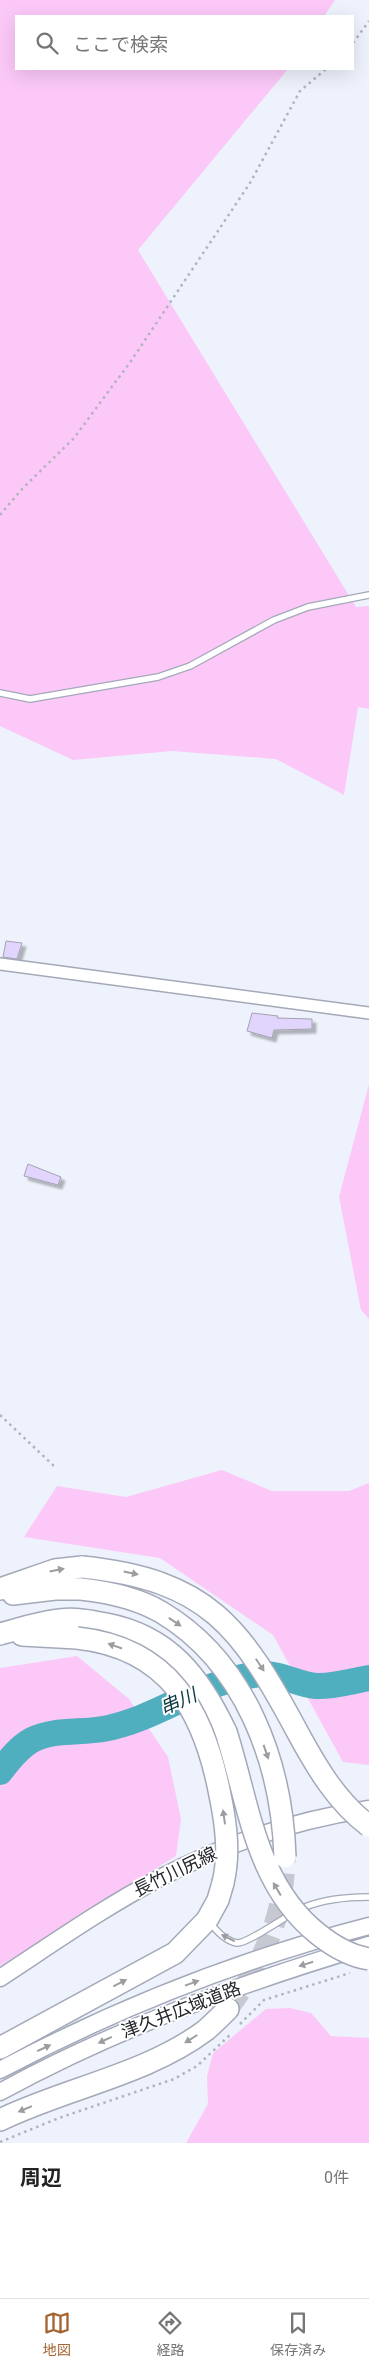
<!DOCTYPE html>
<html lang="ja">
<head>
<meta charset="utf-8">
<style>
  body { margin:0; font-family:Roboto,"Noto Sans JP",sans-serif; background:#f6f6f6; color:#222 }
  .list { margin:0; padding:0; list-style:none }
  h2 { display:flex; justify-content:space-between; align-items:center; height:65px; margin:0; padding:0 20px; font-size:21px }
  h2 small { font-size:16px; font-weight:400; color:#767676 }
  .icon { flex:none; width:28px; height:28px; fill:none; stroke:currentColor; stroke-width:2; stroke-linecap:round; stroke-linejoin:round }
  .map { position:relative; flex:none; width:369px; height:2143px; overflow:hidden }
  .search { position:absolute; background:#fff; box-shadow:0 5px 20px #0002; left:15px; right:15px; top:15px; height:55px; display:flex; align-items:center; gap:12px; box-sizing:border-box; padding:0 18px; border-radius:0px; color:#767676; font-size:19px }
  .sheet { height:155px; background:#fff }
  nav { display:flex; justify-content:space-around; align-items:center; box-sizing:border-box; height:70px; border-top:1px solid #e0e0e0; background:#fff; font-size:14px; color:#767676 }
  nav a { display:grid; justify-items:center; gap:2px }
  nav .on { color:#a56330 }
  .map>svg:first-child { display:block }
  .green { fill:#fbc8f8 }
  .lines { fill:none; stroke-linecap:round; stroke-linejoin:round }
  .river { stroke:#4fafbf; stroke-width:26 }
  .building { fill:#e1d5fd; stroke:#a5a1b0; filter:url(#shadow) }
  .motorway-tunnel { stroke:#c6c9d2; stroke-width:21; stroke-dasharray:21 11; stroke-linecap:butt }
  .service-casing { stroke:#a3a9b8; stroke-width:8 }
  .minor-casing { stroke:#a3a9b8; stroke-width:14 }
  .secondary-casing { stroke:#a3a9b8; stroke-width:19 }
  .motorway-casing { stroke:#a3a9b8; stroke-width:24 }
  .path { stroke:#b0b4bd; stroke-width:2.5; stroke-dasharray:2.5 4; stroke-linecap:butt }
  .service { stroke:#fff; stroke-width:5.5 }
  .minor { stroke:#fff; stroke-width:11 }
  .secondary { stroke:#fff; stroke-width:16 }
  .motorway { stroke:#fff; stroke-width:21 }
  .motorway-bridge-casing { stroke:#a3a9b8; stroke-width:24; stroke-linecap:butt }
  .motorway-bridge { stroke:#fff; stroke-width:21 }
  .oneway { fill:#9c9da0 }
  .labels { text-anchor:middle; stroke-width:4; stroke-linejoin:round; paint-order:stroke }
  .street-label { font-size:18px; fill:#24262c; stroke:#fff }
  .water-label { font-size:19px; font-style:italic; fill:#0b3940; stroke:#fff }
</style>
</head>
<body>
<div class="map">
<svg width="369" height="2143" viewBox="0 0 369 2143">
  <defs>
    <filter id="shadow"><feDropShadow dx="4" dy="4" stdDeviation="1" flood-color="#0004"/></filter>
  </defs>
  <rect width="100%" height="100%" fill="#eef2fc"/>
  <!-- green -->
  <path class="green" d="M0,0H335L324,16H16V69H288L138,250L356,607L369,606V709L358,707L344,795L276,759L172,751L73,760L0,726Z
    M369,1084V1319L361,1310L339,1197Z
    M222,1470L272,1491H349L369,1483V1765L343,1762L273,1635L160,1558L24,1537L57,1486L126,1497Z
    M77,1656L129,1699L168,1757L181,1819L176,1856L0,1966V1668Z
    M290,2008L311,2013L331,2036L369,2038V2143H186L208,2104L207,2076L213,2053L266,2009Z"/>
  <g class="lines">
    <!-- river -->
    <path class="river" d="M0,1772C9,1760 19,1747 32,1740C53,1729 80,1733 103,1729C159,1719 203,1679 261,1674C280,1673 297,1684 316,1686C333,1687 352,1681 369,1678"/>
  </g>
  <!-- building -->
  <path class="building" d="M6,941L22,943L17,959L3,957Z
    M252,1013L278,1016L277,1018L312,1019V1029L274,1030L272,1038L247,1031Z
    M28,1164L61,1177L58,1185L24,1176Z"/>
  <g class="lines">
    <!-- motorway-tunnel -->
    <path class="motorway-tunnel" d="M228,2009C264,1961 284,1917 285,1857"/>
    <defs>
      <path id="service" d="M0,693L30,699L158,677L190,666L274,620L308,607L369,595
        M210,1923C217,1931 225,1941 237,1943C248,1944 289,1913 305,1907C325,1899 347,1897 369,1897"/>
      <path id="minor" d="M0,964L369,1013"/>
      <path id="secondary" d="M0,1978C52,1944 103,1908 158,1879C224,1844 295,1820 369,1809
        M0,2070C117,2008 241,1959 369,1926
        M0,2092C117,2028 242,1983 369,1945"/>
      <path id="motorway" d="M0,1589L55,1570L82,1567
        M13,1594L55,1589H81
        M0,1634C19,1629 40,1622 60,1620C75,1618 91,1621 106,1624C169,1636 200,1677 226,1732
        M22,1635L77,1638
        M0,2048L175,1953L207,1920L218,1900L223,1883
        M0,2120C66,2088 148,2074 206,2030C214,2023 221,2016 228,2009"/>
    </defs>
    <!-- service casing -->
    <use href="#service" class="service-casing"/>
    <!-- minor casing -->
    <use href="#minor" class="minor-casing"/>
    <!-- secondary casing -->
    <use href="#secondary" class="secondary-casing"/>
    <!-- motorway casing -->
    <use href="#motorway" class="motorway-casing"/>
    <!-- path -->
    <path class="path" d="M353,43L369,21
      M0,515L22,489L74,438L131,361L250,183L300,91L326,69
      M0,1415L56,1468
      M240,2024L264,2000L350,1973
      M0,2142L59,2118L174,2079L197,2066L231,2034"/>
    <!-- service -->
    <use href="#service" class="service"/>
    <!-- minor -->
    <use href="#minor" class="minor"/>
    <!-- secondary -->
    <use href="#secondary" class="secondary"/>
    <!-- motorway -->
    <use href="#motorway" class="motorway"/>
    <defs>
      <path id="motorway-bridge" d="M82,1567C209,1580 241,1627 298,1733C317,1768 337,1802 369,1826
        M81,1589C108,1592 137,1598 161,1612C245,1662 282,1762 285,1857
        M77,1638C169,1648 204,1711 220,1795C226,1824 230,1854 223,1883
        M226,1732C249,1803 255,1884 318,1934C333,1946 350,1956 369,1959"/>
    </defs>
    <!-- motorway-bridge casing -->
    <use href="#motorway-bridge" class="motorway-bridge-casing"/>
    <!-- motorway-bridge -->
    <use href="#motorway-bridge" class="motorway-bridge"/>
  </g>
  <!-- one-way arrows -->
  <defs><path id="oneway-solid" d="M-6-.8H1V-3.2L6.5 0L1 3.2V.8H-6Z" transform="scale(1.25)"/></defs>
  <g class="oneway">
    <use href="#oneway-solid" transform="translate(57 1570) rotate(-11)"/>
    <use href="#oneway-solid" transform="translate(131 1573) rotate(12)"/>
    <use href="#oneway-solid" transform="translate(175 1622) rotate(34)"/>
    <use href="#oneway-solid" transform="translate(115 1646) rotate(-161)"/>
    <use href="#oneway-solid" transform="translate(260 1665) rotate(56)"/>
    <use href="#oneway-solid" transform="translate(266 1752) rotate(71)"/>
    <use href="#oneway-solid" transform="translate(224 1817) rotate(-98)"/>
    <use href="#oneway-solid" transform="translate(277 1889) rotate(-121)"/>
    <use href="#oneway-solid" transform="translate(228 1938) rotate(-153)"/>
    <use href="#oneway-solid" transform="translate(306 1964) rotate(162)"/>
    <use href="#oneway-solid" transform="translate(120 1983) rotate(-27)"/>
    <use href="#oneway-solid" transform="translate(192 1983) rotate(-20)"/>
    <use href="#oneway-solid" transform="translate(191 2039) rotate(148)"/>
    <use href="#oneway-solid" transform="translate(105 2040) rotate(155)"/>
    <use href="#oneway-solid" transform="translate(44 2048) rotate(-25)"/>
    <use href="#oneway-solid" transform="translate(25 2109) rotate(157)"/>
  </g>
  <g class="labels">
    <!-- street labels -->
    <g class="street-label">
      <text transform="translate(175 1872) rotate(-26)" y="6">長竹川尻線</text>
      <text transform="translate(181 2010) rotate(-21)" y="6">津久井広域道路</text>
    </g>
    <!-- water labels -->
    <g class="water-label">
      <text transform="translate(178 1701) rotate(-24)" y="7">串川</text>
    </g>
  </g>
</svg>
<div class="search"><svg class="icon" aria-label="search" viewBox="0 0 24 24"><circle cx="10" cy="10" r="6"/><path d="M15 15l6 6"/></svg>ここで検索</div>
</div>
<section class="sheet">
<h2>周辺<small>0件</small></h2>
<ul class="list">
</ul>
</section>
<nav>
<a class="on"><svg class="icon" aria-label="map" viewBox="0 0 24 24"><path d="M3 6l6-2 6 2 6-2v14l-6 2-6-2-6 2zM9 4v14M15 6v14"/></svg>地図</a>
<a><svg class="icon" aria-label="directions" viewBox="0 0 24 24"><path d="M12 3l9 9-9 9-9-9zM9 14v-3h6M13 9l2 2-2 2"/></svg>経路</a>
<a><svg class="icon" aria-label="saved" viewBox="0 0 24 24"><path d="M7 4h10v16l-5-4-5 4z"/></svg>保存済み</a>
</nav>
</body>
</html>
